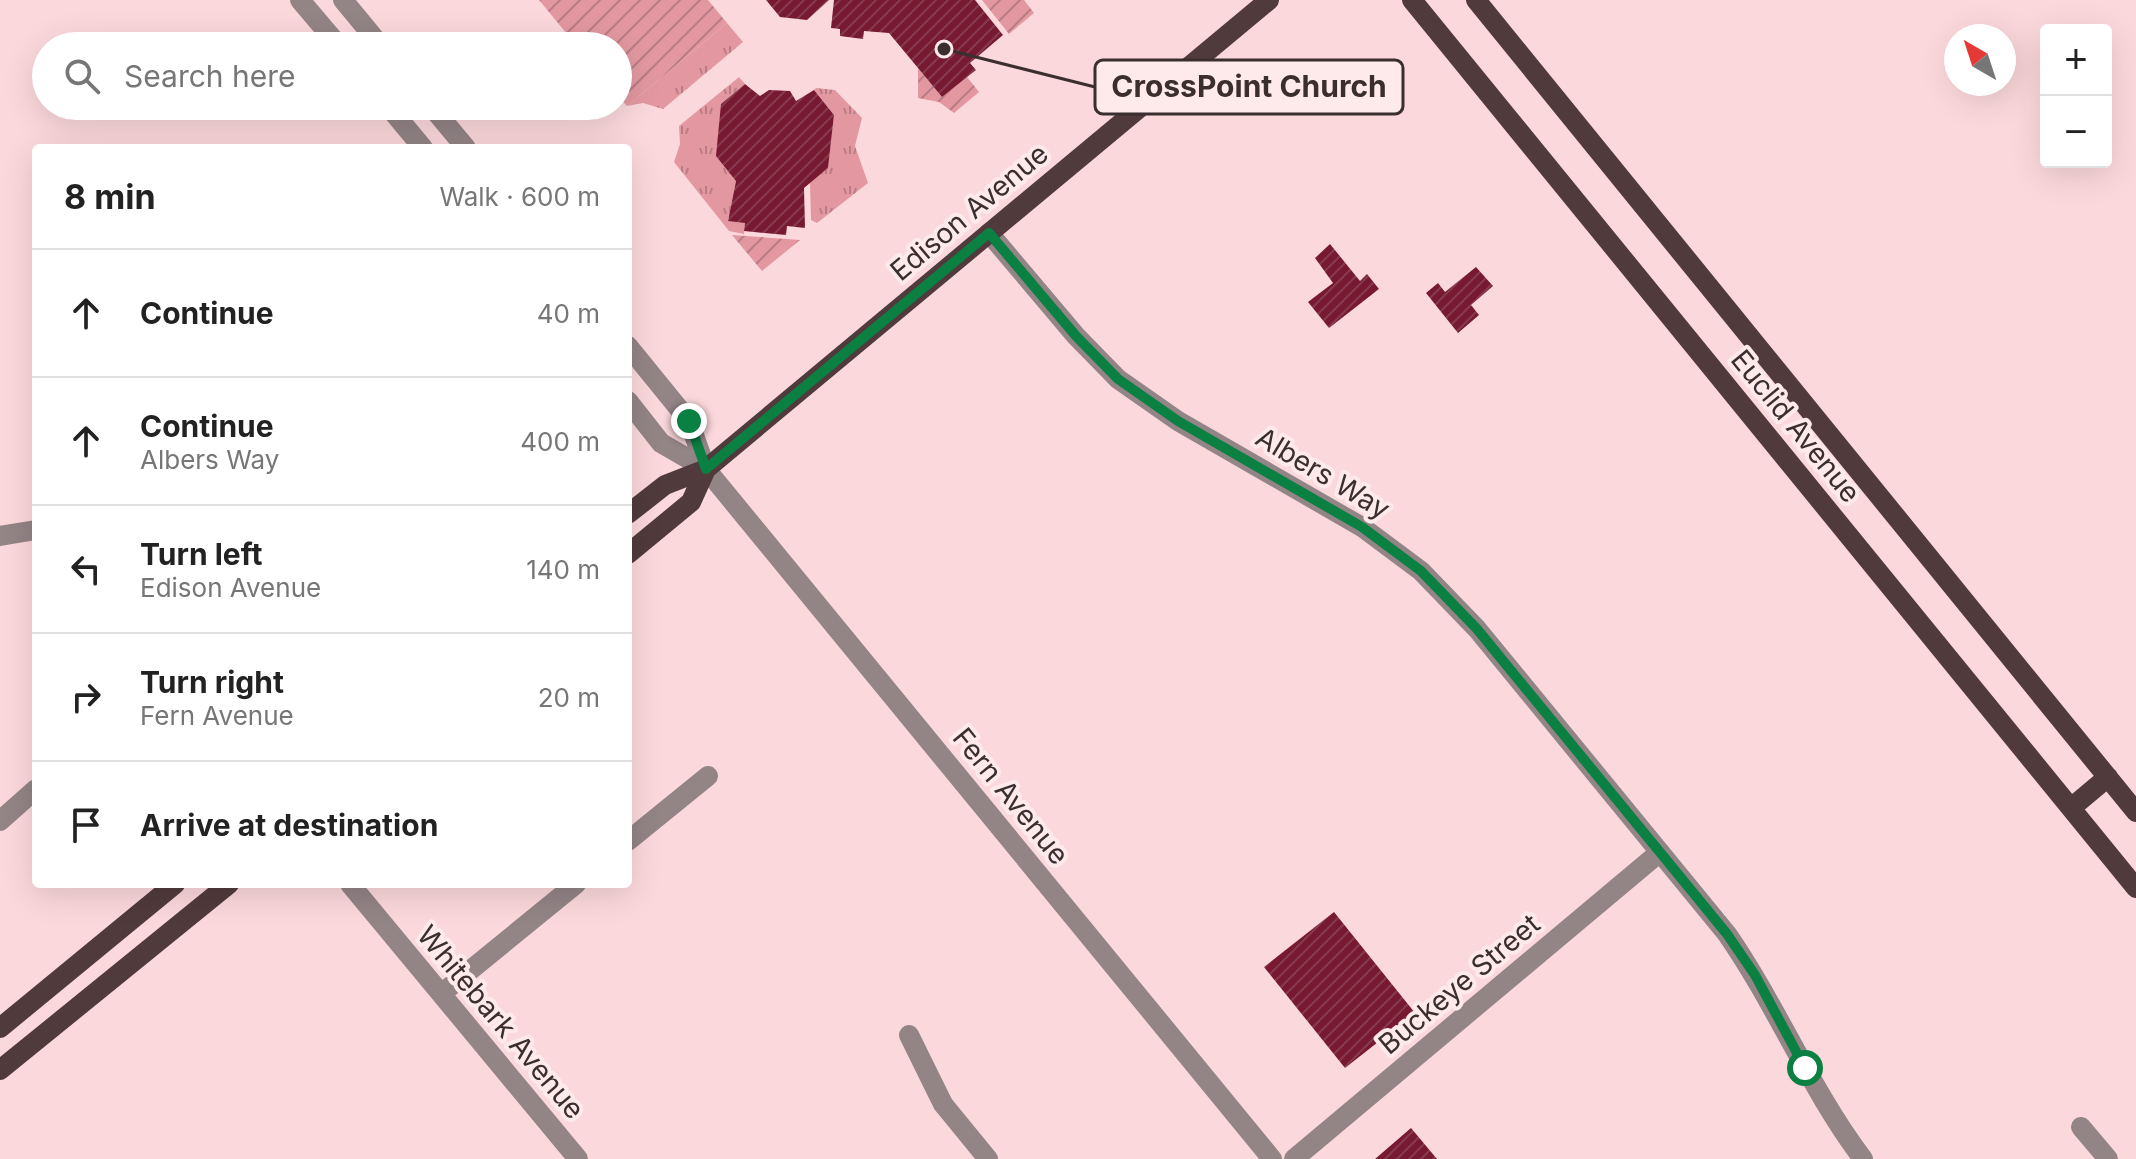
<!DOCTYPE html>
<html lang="en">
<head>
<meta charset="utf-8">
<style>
  body { margin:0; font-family:Inter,sans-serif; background:#f2f2f2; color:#222 }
  .controls { position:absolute; right:24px; top:24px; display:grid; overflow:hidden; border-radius:8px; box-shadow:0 8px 32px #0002 }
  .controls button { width:72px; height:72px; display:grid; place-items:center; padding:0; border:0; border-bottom:2px solid #e0e0e0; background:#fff; color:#222; font:40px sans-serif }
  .compass { position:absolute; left:1944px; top:24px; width:72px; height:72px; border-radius:50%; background:#fff; box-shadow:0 8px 32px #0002; rotate:321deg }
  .stop { position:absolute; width:24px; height:24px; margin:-18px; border:6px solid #0b8043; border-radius:50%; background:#fff }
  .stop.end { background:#0b8043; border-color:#fff; box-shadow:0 2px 8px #0008 }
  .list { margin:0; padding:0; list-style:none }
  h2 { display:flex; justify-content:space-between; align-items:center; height:104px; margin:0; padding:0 32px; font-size:34px }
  h2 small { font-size:26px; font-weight:400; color:#767676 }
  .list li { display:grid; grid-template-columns:52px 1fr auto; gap:24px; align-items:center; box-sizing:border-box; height:128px; padding:0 32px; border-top:2px solid #e0e0e0 }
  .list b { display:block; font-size:30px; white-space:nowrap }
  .list p { margin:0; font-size:26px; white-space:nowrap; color:#767676 }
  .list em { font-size:26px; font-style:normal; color:#767676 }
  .icon { flex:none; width:44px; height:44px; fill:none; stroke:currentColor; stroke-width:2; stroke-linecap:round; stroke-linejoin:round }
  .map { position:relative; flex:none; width:2136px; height:1159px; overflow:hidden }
  .search { position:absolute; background:#fff; box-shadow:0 8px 32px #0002; left:32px; top:32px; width:600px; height:88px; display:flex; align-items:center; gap:20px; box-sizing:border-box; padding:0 28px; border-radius:44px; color:#767676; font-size:30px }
  .panel { position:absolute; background:#fff; box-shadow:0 8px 32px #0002; left:32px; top:144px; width:600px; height:744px; border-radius:8px }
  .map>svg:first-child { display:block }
  .grass { fill:url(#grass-tufts) }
  .garden { fill:url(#garden-furrows) }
  .building { fill:url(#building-hatch) }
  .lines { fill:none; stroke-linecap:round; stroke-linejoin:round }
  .minor { stroke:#938486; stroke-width:20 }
  .major { stroke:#513a3c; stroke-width:20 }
  .route { stroke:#0b8043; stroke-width:10 }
  .labels { text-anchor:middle; stroke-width:8; stroke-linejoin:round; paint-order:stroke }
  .street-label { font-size:28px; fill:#3b2e2f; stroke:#fee9eb }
  .leader { fill:none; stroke:#3b2e2f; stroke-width:3 }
  .callout-dot { fill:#3b2e2f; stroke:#fee9eb; stroke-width:3 }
  .callout { fill:#fee9eb; stroke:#3b2e2f; stroke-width:3 }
  .callout-label { font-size:30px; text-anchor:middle; font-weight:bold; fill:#3b2e2f }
</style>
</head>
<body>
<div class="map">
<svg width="2136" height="1159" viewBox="0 0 2136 1159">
  <defs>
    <pattern id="grass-tufts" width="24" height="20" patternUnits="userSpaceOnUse" patternTransform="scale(2)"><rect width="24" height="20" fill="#e398a1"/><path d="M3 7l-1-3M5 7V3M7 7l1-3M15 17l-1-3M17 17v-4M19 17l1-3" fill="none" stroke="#b97c84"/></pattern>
    <pattern id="garden-furrows" width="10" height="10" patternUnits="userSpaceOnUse" patternTransform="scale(2)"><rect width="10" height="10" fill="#e398a1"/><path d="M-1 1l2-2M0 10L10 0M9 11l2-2" fill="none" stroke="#b97c84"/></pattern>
    <pattern id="building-hatch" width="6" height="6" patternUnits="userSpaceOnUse" patternTransform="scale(2)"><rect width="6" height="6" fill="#771930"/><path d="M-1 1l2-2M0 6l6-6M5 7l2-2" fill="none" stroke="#863a4d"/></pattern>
  </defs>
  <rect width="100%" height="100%" fill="#fbd8db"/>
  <!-- grass -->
  <path class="grass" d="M727,23L743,42L663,109L643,103L627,106Z
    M739,77L745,84L721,104L736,181L728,220L745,222L744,234L729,231L674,162L680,144L679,126Z
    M816,88L835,90L862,118L855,146L868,183L817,223L811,220L810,183L828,167L834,115L814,90Z"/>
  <!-- garden -->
  <path class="garden" d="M539,0H708L727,23L627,106L618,96V46H577Z
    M982,0H1024L1034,13L1009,34Z
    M918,68L942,97L967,77L979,92L954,113L939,102L918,98Z
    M732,235L800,240L762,271Z"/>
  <!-- building -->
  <path class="building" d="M766,0H829L807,20L780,17Z
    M834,0H975L1003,35L970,63L976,70L942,97L889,33L864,31L863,39L840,36V29L831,28Z
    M745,84L760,96L769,90L790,91L796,101L814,90L834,115L828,168L804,188L805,228L787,226L786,235L744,231L745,223L728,221L736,181L716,156L721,104Z
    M1330,244L1360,281L1367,274L1379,289L1329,328L1308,302L1333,283L1315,258Z
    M1476,267L1493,286L1471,305L1479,315L1458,333L1426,293L1438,283L1445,292Z
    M1334,912L1415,1013L1345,1068L1264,967Z
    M1411,1128L1437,1159H1375Z"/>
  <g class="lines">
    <!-- minor -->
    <path class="minor" d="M300,0L339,46
      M343,0L381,46
      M388,106L423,148
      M431,106L466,148
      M989,233L1076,336L1118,379L1178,421L1362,527L1421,571L1477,629L1727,934C1777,1006 1810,1089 1863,1159
      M628,346L689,421L706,469L1272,1159
      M628,401L661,443L706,469
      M0,536L36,530
      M0,821L36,789
      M628,841L708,776
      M350,884L578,1159
      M441,994L576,884
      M909,1035L943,1104L988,1159
      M2081,1127L2108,1159
      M1294,1159L1660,852"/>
    <!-- major -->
    <path class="major" d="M1412,0L2136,888
      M1476,0L2136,812
      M628,514L665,485L706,469L1269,0
      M628,554L691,502L706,469
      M2071,808L2108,777
      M0,1028L175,884
      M0,1070L229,884"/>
  </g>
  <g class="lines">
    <!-- route -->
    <path class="route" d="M689,421L706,469L989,233L1076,336L1118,379L1178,421L1362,527L1421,571L1477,629L1727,934L1755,975L1805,1068"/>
  </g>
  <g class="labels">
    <!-- street labels -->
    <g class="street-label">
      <text transform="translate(969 212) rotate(-40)" y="10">Edison Avenue</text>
      <text transform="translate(1796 426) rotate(51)" y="10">Euclid Avenue</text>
      <text transform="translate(1323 473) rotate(31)" y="10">Albers Way</text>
      <text transform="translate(1011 796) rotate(51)" y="10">Fern Avenue</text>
      <text transform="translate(1459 984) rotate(-40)" y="10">Buckeye Street</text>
      <text transform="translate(501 1022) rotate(50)" y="10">Whitebark Avenue</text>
    </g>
  </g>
  <!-- callouts -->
  <path class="leader" d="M944 49L1095 87"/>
  <circle class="callout-dot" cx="944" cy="49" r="8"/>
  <rect class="callout" x="1095" y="60" width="308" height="54" rx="8"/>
  <g class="callout-label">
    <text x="1249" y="97">CrossPoint Church</text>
  </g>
</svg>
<div class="controls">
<button>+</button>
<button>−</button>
</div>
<svg class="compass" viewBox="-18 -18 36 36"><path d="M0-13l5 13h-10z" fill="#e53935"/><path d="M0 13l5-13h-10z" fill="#767676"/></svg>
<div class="stop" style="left:1805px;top:1068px"></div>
<div class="stop end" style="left:689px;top:421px"></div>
<div class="search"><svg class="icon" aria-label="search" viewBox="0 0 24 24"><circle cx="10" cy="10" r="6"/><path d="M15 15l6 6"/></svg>Search here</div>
<section class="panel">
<h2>8 min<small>Walk · 600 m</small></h2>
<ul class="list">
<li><svg class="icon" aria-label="ahead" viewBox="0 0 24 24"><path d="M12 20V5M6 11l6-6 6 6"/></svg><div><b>Continue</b></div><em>40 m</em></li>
<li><svg class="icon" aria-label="ahead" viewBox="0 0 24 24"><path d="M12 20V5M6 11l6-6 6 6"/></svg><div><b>Continue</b><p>Albers Way</p></div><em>400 m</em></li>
<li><svg class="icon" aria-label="left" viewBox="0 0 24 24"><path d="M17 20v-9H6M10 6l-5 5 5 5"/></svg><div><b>Turn left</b><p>Edison Avenue</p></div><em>140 m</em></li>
<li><svg class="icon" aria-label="right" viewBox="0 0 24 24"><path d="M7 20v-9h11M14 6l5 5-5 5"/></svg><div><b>Turn right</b><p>Fern Avenue</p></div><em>20 m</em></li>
<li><svg class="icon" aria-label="arrive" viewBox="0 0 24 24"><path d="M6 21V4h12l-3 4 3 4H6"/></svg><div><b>Arrive at destination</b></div></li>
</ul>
</section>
</div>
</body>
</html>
